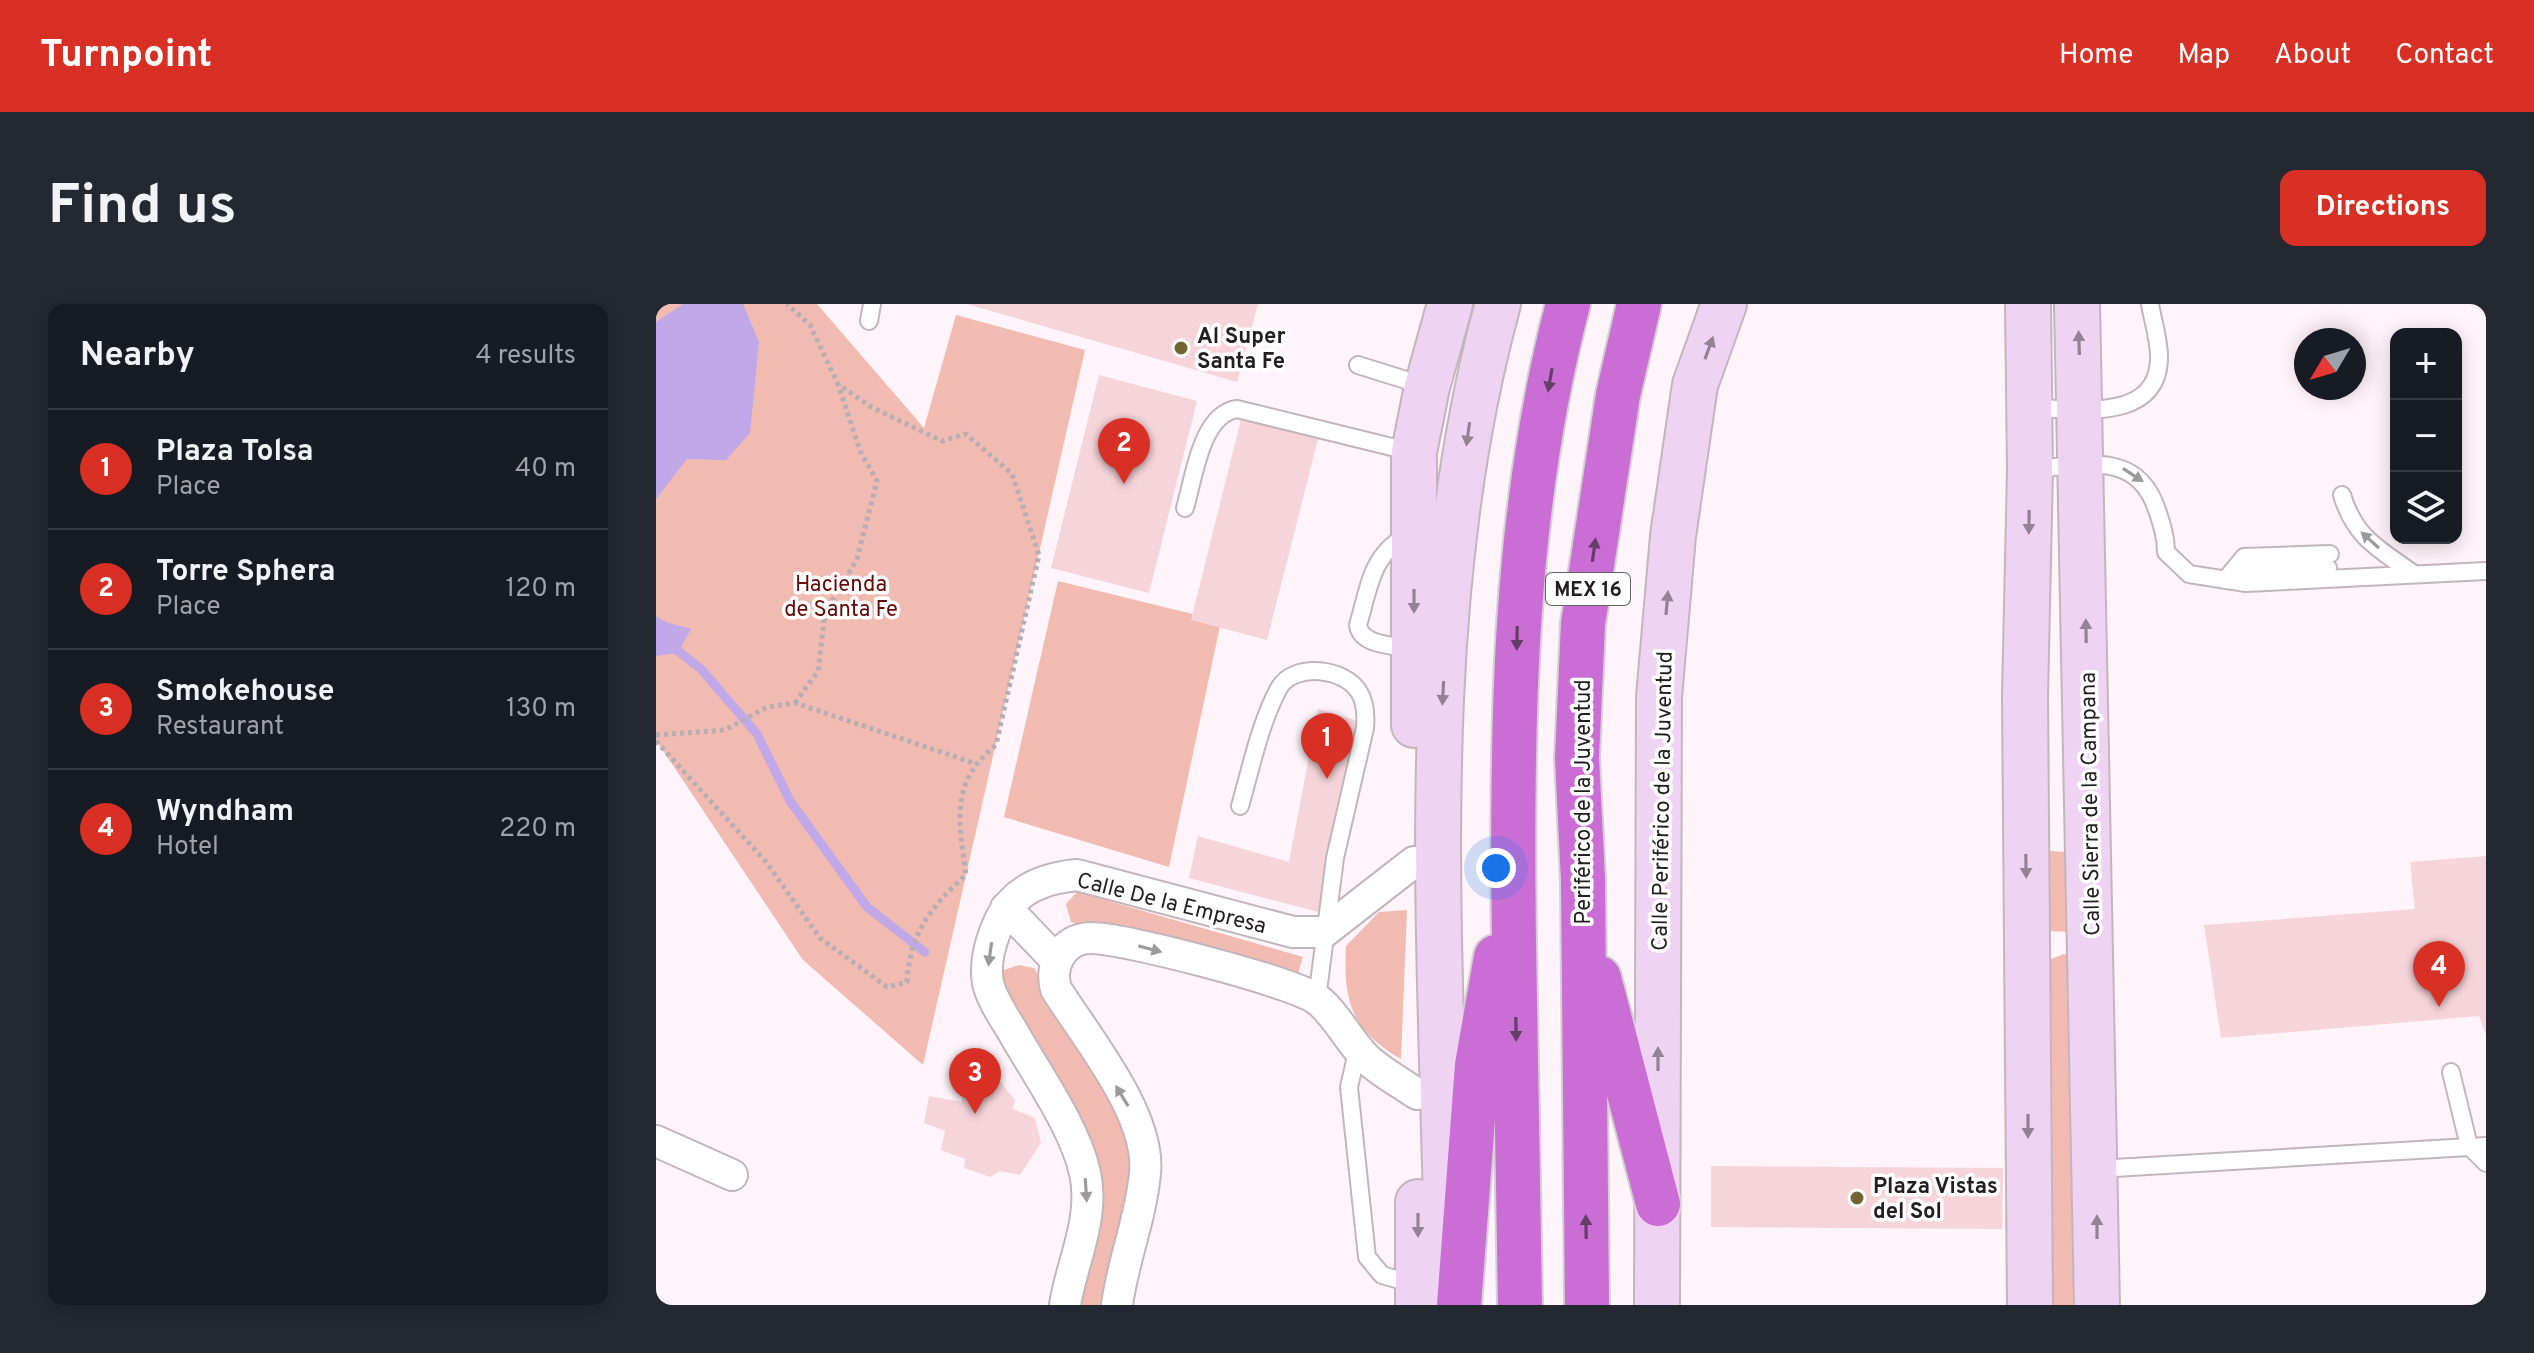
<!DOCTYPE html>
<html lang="en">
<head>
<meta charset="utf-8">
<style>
  body { margin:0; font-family:Overpass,sans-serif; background:#242831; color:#f1f3f6 }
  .controls { position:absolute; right:24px; top:24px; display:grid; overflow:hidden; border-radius:16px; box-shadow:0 4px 20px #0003 }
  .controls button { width:72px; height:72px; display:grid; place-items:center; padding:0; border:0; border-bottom:2px solid #363941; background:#171b24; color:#f1f3f6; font:40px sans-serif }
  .compass { position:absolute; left:1638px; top:24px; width:72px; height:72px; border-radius:50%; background:#171b24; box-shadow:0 4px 20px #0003; rotate:232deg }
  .you { position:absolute; left:840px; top:564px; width:28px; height:28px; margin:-20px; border:6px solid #fff; border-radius:50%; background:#1a73e8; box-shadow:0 0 0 12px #1a73e833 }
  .badge { display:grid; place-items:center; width:52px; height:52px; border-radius:50%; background:#d93025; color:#fff; font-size:26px; font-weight:700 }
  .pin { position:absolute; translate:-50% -66px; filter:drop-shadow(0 2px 4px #0008) }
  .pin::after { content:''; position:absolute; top:42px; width:28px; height:24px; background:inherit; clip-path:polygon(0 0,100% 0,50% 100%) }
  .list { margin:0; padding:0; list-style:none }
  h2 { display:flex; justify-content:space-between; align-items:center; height:104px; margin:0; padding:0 32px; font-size:34px }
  h2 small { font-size:26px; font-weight:400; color:#9ea1a6 }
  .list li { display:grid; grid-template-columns:52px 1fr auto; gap:24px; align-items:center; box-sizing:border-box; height:120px; padding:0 32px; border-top:2px solid #363941 }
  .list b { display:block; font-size:30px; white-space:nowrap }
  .list p { margin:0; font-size:26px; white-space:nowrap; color:#9ea1a6 }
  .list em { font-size:26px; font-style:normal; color:#9ea1a6 }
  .icon { flex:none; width:44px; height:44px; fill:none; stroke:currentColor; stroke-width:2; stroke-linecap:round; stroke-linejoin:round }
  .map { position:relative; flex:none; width:1830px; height:1001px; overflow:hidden; border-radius:16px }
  header { display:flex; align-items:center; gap:48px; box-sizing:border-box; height:112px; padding:0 40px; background:#d93025; color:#fff }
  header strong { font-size:38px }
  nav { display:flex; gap:44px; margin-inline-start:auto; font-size:28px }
  .intro { display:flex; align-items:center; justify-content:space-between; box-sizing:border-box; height:192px; padding:0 48px }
  h1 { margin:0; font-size:56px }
  .button { padding:20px 36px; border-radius:16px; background:#d93025; color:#fff; font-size:28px; font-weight:700 }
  main { display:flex; gap:48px; padding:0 48px }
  aside { flex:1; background:#171b24; border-radius:16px; box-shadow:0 4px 20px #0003 }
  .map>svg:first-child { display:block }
  .green { fill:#f1bbb2 }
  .water { fill:#c0a7e8 }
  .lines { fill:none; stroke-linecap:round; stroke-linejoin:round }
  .stream { stroke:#c0a7e8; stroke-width:9 }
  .building { fill:#f6d5da }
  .lane-casing { stroke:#c2b6bc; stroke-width:20 }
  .street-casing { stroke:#c2b6bc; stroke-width:34 }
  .secondary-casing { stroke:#c2b6bc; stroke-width:48 }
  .highway-casing { stroke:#d3d2d2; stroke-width:48 }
  .path { stroke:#b6aeb2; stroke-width:5; stroke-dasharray:4 4; stroke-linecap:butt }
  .lane { stroke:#fff; stroke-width:16 }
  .street { stroke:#fff; stroke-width:30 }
  .secondary { stroke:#efd3f2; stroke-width:44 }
  .highway { stroke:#ca6dd5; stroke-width:44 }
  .oneway { fill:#938294 }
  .oneway2 { fill:#653e68 }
  .oneway3 { fill:#9c9a9b }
  .poi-dot { fill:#736532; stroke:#fff; stroke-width:3 }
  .labels { text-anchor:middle; stroke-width:7; stroke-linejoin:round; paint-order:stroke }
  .shield { fill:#fff; stroke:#646263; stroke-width:2 }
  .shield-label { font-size:20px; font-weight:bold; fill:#221e20 }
  .poi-label { font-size:22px; font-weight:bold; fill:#221e20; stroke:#fff; text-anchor:start }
  .park-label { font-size:22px; fill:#660806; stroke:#fff }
  .street-label { font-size:22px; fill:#221e20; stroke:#fff }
</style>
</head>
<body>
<header>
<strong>Turnpoint</strong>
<nav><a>Home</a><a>Map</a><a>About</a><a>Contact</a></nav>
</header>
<div class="intro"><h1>Find us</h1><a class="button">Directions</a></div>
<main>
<aside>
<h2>Nearby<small>4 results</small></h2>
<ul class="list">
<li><span class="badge">1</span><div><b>Plaza Tolsa</b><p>Place</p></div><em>40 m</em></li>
<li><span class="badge">2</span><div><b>Torre Sphera</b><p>Place</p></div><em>120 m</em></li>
<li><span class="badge">3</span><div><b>Smokehouse</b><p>Restaurant</p></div><em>130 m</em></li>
<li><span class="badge">4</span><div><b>Wyndham</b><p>Hotel</p></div><em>220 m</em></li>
</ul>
</aside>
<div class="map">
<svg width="1830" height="1001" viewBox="0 0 1830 1001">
  <rect width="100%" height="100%" fill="#fef4f9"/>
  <!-- green -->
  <path class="green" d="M0,0H161L268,124L300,11L429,46L267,761L147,656L0,436Z
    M402,277L565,317L513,563L348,513Z
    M1388,546L1426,550L1423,628L1386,627Z
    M421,588L647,653L642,669H624L415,618L410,600Z
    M751,606L745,755C695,726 687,697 690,642L723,608Z
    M1408,650L1424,654L1431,1001H1386L1387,658Z
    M363,661L378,664L469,815L484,862L453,1001H420L443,901L347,686L345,667Z"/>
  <!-- water -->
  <path class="water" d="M27,0H87L103,38L94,129L70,156L31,155L0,195V18Z
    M0,312L10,318L35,325L22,349L0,352Z"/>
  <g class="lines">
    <!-- stream -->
    <path class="stream" d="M0,330L45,365L101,430L134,497L211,603L269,648"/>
  </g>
  <!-- building -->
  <path class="building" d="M311,0H602L581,78Z
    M443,71L541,97L493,289L395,264Z
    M585,115L662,135L611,336L535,316Z
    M662,405L706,418L662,608L533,574L542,532L633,558Z
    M1830,552V731L1823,712L1565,734L1548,621L1759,605L1754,558Z
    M320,747L359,796L357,805L379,814L385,839L364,871L344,867L334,873L308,864L309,855L285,846L289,827L268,819L273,792L306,798L310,764Z
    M1055,862L1347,864L1346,925L1055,923Z"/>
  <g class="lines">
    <defs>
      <path id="lane" d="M213,17L216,0
        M702,61L769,82
        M1374,104C1418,104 1500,120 1503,56C1504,38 1497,18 1494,0
        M1376,165C1428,162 1481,145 1501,206C1506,221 1510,233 1510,248L1533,270L1590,279L1830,267
        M1686,191C1699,234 1723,245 1758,270
        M529,204C538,174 545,110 581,105L756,148
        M756,229C715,248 714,281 702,321C705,342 738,341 756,345
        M1579,265L1672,264
        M1569,276L1588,253L1674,250
        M584,502C595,464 604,419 623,384C638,358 689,364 703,388C710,399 710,412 709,424L679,554L661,695
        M702,744L693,783L711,953L726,971L761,981
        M1795,768L1813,842L1830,859
        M1441,865L1830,842"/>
      <path id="street" d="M350,604L399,655
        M0,837L76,871
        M409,1001C416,957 439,915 429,869C419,823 380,769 357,728C348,713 336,696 332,679C328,657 336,633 345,614C360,584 390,574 421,571L637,628H668L758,558
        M461,1001C467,956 485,914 489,869C495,811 430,733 400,685C393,661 407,634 435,634C468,634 632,677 659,694C677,705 694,739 711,755C725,768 745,779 761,790"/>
      <path id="secondary" d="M1372,0L1374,166L1369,392L1374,1001
        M1421,0L1441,1001
        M758,421V148L771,83L794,0
        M762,898V1001
        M791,944C785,631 758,305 842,0
        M1001,1001L1003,393L1017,232L1039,81L1068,0"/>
      <path id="highway" d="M943,674L1002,900
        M803,1001L821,761L840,653
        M864,1001C862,880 860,759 858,638C855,423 857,209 912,0
        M931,1001L927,575L921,454L927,320L962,91L983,0"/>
    </defs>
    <!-- lane casing -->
    <use href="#lane" class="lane-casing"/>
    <!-- street casing -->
    <use href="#street" class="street-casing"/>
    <!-- secondary casing -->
    <use href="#secondary" class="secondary-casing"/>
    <!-- highway casing -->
    <use href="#highway" class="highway-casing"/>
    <!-- path -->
    <path class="path" d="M139,399L162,367L169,309L201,255L221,177L204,147L182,80
      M0,431L69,426L111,403L139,399L318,459
      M0,437L110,558L164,634L231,683L251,678C253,631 275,602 310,571C303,516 293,479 340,441L383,251L356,170L310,130L286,137L215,103L182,80L154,21L131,0"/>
    <!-- lane -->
    <use href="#lane" class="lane"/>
    <!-- street -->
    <use href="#street" class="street"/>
    <!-- secondary -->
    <use href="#secondary" class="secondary"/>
    <!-- highway -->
    <use href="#highway" class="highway"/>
  </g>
  <!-- one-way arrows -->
  <defs><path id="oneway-solid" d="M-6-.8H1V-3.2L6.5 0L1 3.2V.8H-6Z" transform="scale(2)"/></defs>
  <g class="oneway">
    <use href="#oneway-solid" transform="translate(1423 39) rotate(-92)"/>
    <use href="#oneway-solid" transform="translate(1053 44) rotate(-70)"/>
    <use href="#oneway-solid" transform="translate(812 130) rotate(98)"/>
    <use href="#oneway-solid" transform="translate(1373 218) rotate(91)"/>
    <use href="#oneway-solid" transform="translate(758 297) rotate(90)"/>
    <use href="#oneway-solid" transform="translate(1011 299) rotate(-85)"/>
    <use href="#oneway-solid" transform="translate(1430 327) rotate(-91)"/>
    <use href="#oneway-solid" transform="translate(787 389) rotate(93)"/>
    <use href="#oneway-solid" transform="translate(1370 562) rotate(89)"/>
    <use href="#oneway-solid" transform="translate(1002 755) rotate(-90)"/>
    <use href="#oneway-solid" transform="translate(1372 822) rotate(90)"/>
    <use href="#oneway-solid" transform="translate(762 921) rotate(90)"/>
    <use href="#oneway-solid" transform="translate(1441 923) rotate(-90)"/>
  </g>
  <g class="oneway2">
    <use href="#oneway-solid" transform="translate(894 76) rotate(100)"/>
    <use href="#oneway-solid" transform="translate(938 246) rotate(-82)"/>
    <use href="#oneway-solid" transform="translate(861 334) rotate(91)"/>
    <use href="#oneway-solid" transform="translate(860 725) rotate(89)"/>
    <use href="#oneway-solid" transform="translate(930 923) rotate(-91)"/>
  </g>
  <g class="oneway3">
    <use href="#oneway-solid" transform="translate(1477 171) rotate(33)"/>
    <use href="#oneway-solid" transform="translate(1714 236) rotate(-138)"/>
    <use href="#oneway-solid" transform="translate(494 645) rotate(15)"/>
    <use href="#oneway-solid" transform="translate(334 650) rotate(98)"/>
    <use href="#oneway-solid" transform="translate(466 792) rotate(-121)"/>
    <use href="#oneway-solid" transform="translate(430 886) rotate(86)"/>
  </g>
  <!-- markers -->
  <g class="poi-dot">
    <circle cx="525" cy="44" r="8"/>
    <circle cx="1201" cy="894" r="8"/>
  </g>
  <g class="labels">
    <!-- shield labels -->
    <rect class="shield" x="890" y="269" width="84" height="32" rx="6"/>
    <g class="shield-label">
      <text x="932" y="292">MEX 16</text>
    </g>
    <!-- poi labels -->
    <g class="poi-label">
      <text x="541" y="39">Al Super<tspan x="541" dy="25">Santa Fe</tspan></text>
      <text x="1217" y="889">Plaza Vistas<tspan x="1217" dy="25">del Sol</tspan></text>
    </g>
    <!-- park labels -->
    <g class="park-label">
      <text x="185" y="287">Hacienda<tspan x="185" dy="25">de Santa Fe</tspan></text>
    </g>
    <!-- street labels -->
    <g class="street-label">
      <text transform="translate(1005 497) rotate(-89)" y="8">Calle Periférico de la Juventud</text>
      <text transform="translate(926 498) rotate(-90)" y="8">Periférico de la Juventud</text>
      <text transform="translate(1433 500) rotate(-91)" y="8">Calle Sierra de la Campana</text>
      <text transform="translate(516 598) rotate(14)" y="8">Calle De la Empresa</text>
    </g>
  </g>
</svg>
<div class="controls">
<button>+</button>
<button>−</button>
<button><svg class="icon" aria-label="layers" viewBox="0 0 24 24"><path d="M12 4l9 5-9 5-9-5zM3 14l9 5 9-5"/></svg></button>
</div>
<svg class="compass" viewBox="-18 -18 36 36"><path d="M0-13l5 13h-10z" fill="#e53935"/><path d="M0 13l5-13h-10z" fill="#9ea1a6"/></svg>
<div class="you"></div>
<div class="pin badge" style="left:671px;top:475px">1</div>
<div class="pin badge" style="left:468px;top:180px">2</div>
<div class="pin badge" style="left:319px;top:810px">3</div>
<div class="pin badge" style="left:1783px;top:703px">4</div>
</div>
</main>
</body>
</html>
